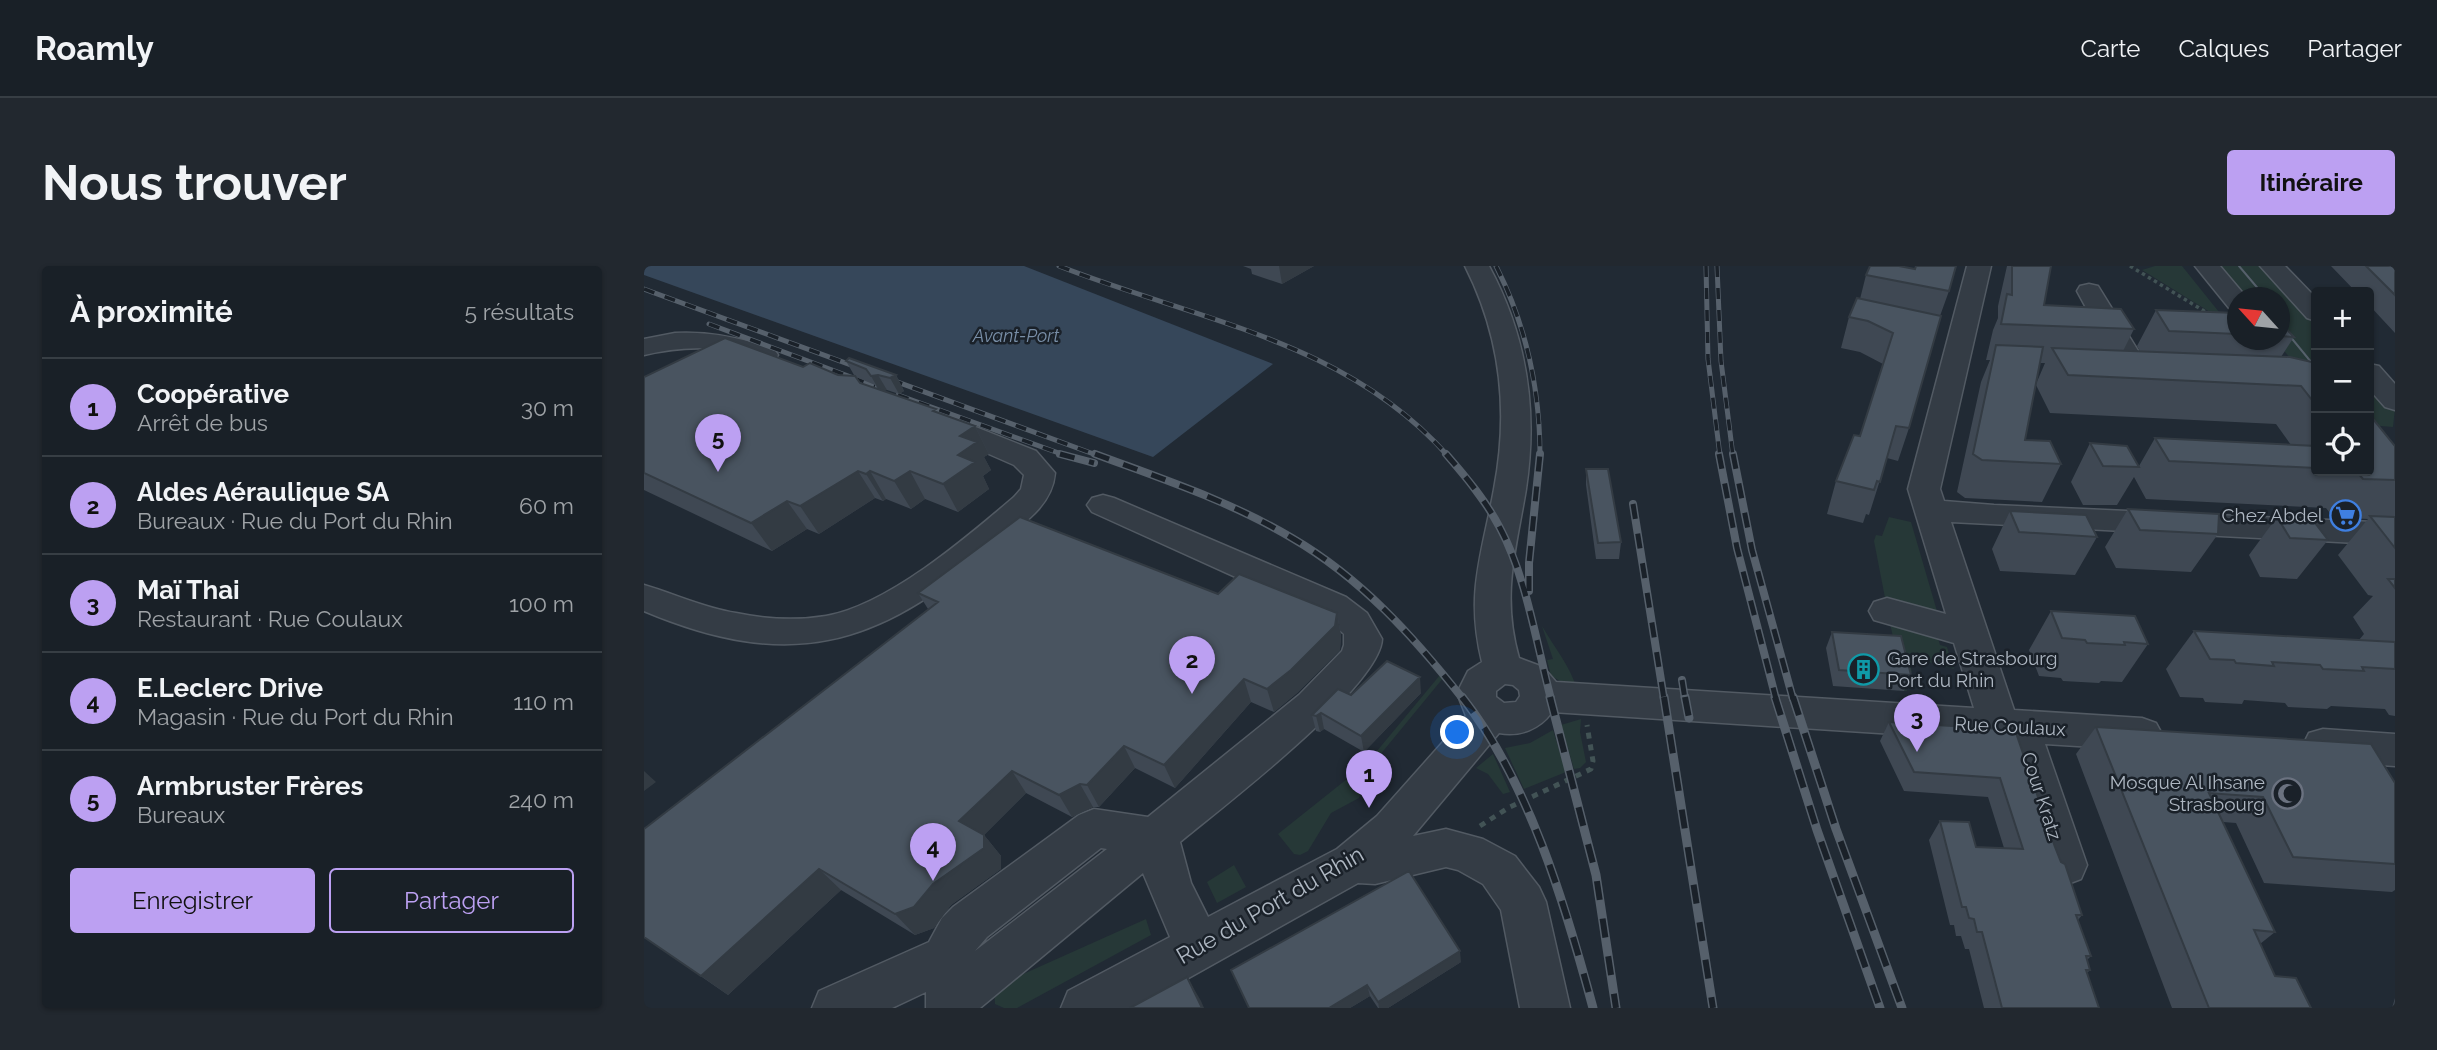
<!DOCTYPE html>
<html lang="fr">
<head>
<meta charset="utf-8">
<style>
  body { margin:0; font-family:Raleway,sans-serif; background:#22282f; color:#f1f3f6 }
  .controls { position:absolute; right:21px; top:21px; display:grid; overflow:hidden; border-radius:7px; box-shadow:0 2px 5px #0004 }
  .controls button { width:63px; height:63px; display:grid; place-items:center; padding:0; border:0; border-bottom:2px solid #373e44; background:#192027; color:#f1f3f6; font:35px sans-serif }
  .compass { position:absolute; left:1583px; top:21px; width:63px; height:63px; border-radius:50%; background:#192027; box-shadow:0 2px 5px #0004; rotate:297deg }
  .you { position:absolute; left:814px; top:467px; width:24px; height:24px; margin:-18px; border:5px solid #fff; border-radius:50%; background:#1a73e8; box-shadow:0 0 0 10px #1a73e833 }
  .badge { display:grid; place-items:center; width:46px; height:46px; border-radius:50%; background:#bca0f2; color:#111; font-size:23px; font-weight:700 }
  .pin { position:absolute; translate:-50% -58px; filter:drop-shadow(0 2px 4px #0008) }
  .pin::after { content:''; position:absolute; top:37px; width:24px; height:21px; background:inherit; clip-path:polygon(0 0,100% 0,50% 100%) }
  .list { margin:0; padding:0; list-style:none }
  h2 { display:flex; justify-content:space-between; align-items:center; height:91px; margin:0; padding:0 28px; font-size:30px }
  h2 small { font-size:23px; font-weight:400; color:#9fa3a7 }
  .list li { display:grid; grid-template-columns:46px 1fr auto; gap:21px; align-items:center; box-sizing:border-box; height:98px; padding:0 28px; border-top:2px solid #373e44 }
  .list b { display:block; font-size:26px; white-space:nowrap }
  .list p { margin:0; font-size:23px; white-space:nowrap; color:#9fa3a7 }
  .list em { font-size:23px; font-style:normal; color:#9fa3a7 }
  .actions { display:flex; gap:14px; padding:21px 28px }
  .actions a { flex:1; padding:16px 0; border:2px solid #bca0f2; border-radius:7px; text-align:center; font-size:24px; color:#bca0f2 }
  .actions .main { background:#bca0f2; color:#111 }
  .icon { flex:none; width:38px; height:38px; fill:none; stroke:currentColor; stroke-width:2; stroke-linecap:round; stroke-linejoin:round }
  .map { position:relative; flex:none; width:1751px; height:742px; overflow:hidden; border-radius:7px }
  header { display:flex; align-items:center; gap:42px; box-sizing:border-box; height:98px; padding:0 35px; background:#192027; border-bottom:2px solid #373e44 }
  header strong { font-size:33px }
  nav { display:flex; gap:38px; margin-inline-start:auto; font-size:24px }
  .intro { display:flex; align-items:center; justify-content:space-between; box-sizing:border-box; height:168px; padding:0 42px }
  h1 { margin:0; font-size:49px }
  .button { padding:18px 32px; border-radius:7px; background:#bca0f2; color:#111; font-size:24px; font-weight:700 }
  main { display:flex; gap:42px; padding:0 42px }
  aside { flex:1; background:#192027; border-radius:7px; box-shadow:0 2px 5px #0004 }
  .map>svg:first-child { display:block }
  .green { fill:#263837 }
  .water { fill:#36475a }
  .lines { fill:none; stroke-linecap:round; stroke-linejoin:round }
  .minor-casing { stroke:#525a63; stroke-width:3 }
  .path-far1 { stroke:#425355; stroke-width:3.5; stroke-dasharray:3.5 3.5; stroke-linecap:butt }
  .path { stroke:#425355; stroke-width:5; stroke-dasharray:6 6; stroke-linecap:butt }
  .minor { fill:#343c45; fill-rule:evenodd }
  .tram { stroke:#56606b; stroke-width:2 }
  .rail-far2-casing { stroke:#56606b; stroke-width:5 }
  .rail-far1-casing { stroke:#56606b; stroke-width:8 }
  .rail-casing { stroke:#56606b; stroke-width:9 }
  .rail-far2 { stroke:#1a2129; stroke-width:3.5; stroke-dasharray:11; stroke-linecap:butt }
  .rail-far1 { stroke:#1a2129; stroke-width:5; stroke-dasharray:15; stroke-linecap:butt }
  .rail { stroke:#1a2129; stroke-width:6; stroke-dasharray:19; stroke-linecap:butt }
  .wall { fill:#3f4853; fill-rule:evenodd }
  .shaded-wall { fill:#333b43 }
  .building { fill:#495460; stroke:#333b43; stroke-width:2 }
  .labels { text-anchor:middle; stroke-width:5; stroke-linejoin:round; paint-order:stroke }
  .far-water-label { font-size:18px; font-style:italic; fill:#798fa8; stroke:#1a2129 }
  .poi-label { font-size:19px; fill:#aeb7c2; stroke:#1a2129; text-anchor:end }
  .street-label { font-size:19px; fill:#aeb7c2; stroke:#1a2129 }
  .near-street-label { font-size:23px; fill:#aeb7c2; stroke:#1a2129 }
</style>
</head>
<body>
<header>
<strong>Roamly</strong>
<nav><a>Carte</a><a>Calques</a><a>Partager</a></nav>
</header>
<div class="intro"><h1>Nous trouver</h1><a class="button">Itinéraire</a></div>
<main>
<aside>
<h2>À proximité<small>5 résultats</small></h2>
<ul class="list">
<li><span class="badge">1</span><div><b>Coopérative</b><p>Arrêt de bus</p></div><em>30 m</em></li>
<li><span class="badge">2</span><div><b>Aldes Aéraulique SA</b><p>Bureaux · Rue du Port du Rhin</p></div><em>60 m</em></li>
<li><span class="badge">3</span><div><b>Maï Thai</b><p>Restaurant · Rue Coulaux</p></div><em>100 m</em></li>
<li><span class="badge">4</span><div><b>E.Leclerc Drive</b><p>Magasin · Rue du Port du Rhin</p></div><em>110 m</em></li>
<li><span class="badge">5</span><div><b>Armbruster Frères</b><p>Bureaux</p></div><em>240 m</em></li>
</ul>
<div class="actions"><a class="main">Enregistrer</a><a>Partager</a></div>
</aside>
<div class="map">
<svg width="1751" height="742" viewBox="0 0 1751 742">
  <rect width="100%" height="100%" fill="#212a34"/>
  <!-- green -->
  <path class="green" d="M1511,0H1538L1579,51H1574L1498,4Z
    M1568,0H1619L1672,52V120L1630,74H1636V32L1594,31Z
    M1725,112L1751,142L1749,161L1725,159Z
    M1245,251L1267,256L1295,352L1242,337L1230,275L1232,269L1238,270Z
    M1245,352L1292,366L1296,379L1303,381L1310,403L1264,390L1268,406L1260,409L1263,425H1260Z
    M898,360C910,381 927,401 933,424L907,410L903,394L909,393Z
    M796,409L800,411L731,495L715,532L687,547L664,585L656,589L650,588L634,568L723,497Z
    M937,453L936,466L942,496L936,502L930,503L917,459Z
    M909,464L922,506L880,523L861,482L886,477Z
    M849,488L866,526L859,528L844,508L832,502Z
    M590,599L602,621L573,637L563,616Z
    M502,653L507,669L373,742H360L351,738L350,721Z"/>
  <!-- water -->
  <path class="water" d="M0,0H380L629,98L509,191L0,9Z"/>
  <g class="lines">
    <defs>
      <path id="minor" d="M821,0H845C883,70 894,144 882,223C872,284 857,329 875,392L899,401L912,416L1330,442L1310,377L1230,354L1225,345L1230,336L1243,332L1302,348L1264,223L1323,0H1347L1296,223L1300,235L1350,239L1751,257V279L1307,256L1370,444L1498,452L1512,457L1518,468L1512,479L1498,484L1401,478L1443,599L1437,613L1421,619L1405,613L1399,599L1359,475L908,446C896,463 876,471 855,467L769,570L802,563L839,573L871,590L895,621L902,636L926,742H876L857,644L839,618L814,604L802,601L731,618L714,617L491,742H417L424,725L526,671L499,607L336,742H282V726L248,742H168L175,725L285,676L298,652L309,641L435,549L450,543L504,551L655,429L698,385L700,379V368L682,352L448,246L443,239L448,232L459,229L470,232L702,331L723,347L738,373C736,421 577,542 536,576L547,617L564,651L693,583L733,550L822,450L813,427L824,405L838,396C821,327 838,289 850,223C865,145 857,71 821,0ZM861,418L869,419L875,424L876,430L872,436L860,437L852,431V425ZM457,582L463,583L331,685L343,671Z
        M1551,0H1576L1603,32H1594V44L1585,42Z
        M1616,0H1641L1672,32V55L1663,52Z
        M1445,18L1454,20L1496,88L1508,113L1504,119L1494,121L1484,119L1433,25L1436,20Z
        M31,67C66,65 98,72 130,83L134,89L130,95C112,99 95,88 77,84C51,80 26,83 0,89V73Z
        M1725,98L1735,100L1751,118V144L1741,141L1725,123Z
        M291,145L392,185L411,207C408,243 373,261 348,282C232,382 145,406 0,345V319C31,328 60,342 92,347C121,353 152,355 182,350C244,339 322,272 370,231L377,223L380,209L370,199L281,160L276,154L281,148Z
        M1679,463L1751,468V500L1679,495L1665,491L1659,479L1665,467Z"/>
    </defs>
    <!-- minor casing -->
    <use href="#minor" class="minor-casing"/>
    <!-- path-far1 -->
    <path class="path-far1" d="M1486,0L1565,48"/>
    <!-- path -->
    <path class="path" d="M836,560L864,542L947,503L949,495L943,459"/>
    <!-- minor -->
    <use href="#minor" class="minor"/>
    <!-- tram -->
    <path class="tram" d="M1595,0L1622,32
      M1636,58L1672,102"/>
    <defs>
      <path id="rail-far2" d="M415,0C552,54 701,74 804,190
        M852,0C882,59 896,124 896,190
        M1062,0L1064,93L1076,190
        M1073,0L1077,95L1089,190
        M0,23L455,190
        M65,58L231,120
        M254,129L423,190"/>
      <path id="rail-far1" d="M416,188L450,197
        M451,188C518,213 586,235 648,272C717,312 770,371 819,433
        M802,188C822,211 842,235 856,262C882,310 893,380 907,433
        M1075,188L1093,282L1132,433
        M1089,188L1108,284L1149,433
        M989,238L1020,433
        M885,325V297L896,188
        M1038,414L1041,433"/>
      <path id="rail" d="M818,431C885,516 921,638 949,742
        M906,431L952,609L972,742
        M1020,431L1069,742
        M1041,431L1045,452
        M1131,431L1173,564L1236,742
        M1149,431L1192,563L1258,742"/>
    </defs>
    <!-- rail-far2 casing -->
    <use href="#rail-far2" class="rail-far2-casing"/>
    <!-- rail-far1 casing -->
    <use href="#rail-far1" class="rail-far1-casing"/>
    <!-- rail casing -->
    <use href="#rail" class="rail-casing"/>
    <!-- rail-far2 -->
    <use href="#rail-far2" class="rail-far2"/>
    <!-- rail-far1 -->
    <use href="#rail-far1" class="rail-far1"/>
    <!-- rail -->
    <use href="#rail" class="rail"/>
  </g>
  <!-- wall -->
  <path class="wall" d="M599,0H670L638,18L608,8L607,3Z
    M1363,0H1407L1400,39L1490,63L1479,85H1496L1493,80L1512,44L1593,47V74H1635V55L1650,71L1637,91L1672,97V205H1725L1751,180V450L1745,449L1741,443L1687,440L1683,443L1644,441L1641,437L1600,434L1598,438L1561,436L1559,432L1536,431L1522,403L1550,365L1715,374L1720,368L1709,351L1729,330L1724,329L1694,289L1724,253L1689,251L1682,242L1502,233L1490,211L1473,239H1439L1427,216L1446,177L1495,200L1511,172L1647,179L1632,158L1406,147L1392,119L1381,174L1417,198L1398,236L1321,232L1313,226L1337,116L1346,94H1342L1349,64L1354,52V40ZM1396,97H1401L1392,118Z
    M1687,0H1751V67L1725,39V26H1712Z
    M1222,9L1305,25L1296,50L1265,162L1254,195L1243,192L1225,249L1222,248L1219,257L1183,248L1192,215L1216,170L1239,98L1216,86L1197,82L1205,51L1216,33Z
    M202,95L252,109L260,125L255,128L243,124L239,125L331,160L345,188L340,191L347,204L339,210L345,223L314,246L281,233L267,243L242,233L239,235L231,232L175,268L163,263L128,285L0,224V111L159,101L194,109H210ZM212,111L231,119L235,124L216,117Z
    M942,203L977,276L975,293H952L942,219Z
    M1484,243L1574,268L1547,306L1472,302L1461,281Z
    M1366,245L1453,271L1431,309L1356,305L1348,283Z
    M1633,251L1684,274L1653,313L1616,311L1605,289Z
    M274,327L574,328L693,347L697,370L696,384L653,427L630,446L607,436L531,522L491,502L455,541H449L428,551L382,527L340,569L357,590V603L307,639L290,662L271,669L197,624L84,729L0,671L284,343Z
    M1407,345L1504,378L1478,416L1457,415L1455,417L1419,415L1417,412L1395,410L1385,384Z
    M1188,366L1267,409L1260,425L1189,420L1182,382Z
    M777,427L720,486L680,463L676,466L672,465L668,449L707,429Z
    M1245,456L1371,464L1411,581L1438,649L1434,654L1447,690L1443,694L1446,704L1443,707L1455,742H1340L1325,683H1321L1317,670H1312L1310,659H1306L1285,574L1296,555L1332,581L1360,582L1344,531L1260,525L1236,475Z
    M1452,461L1751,517V624L1748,626L1620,617L1592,557L1579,556L1631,666L1616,678L1631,710L1667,742H1528L1432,488Z
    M817,696L744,742H734L726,730L706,742H605Z
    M1751,732V742H1748Z"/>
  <!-- shaded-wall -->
  <path class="shaded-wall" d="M635,0H670L638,18Z
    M234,109L243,124L236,126L227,110Z
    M252,109L260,125L255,128L246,112Z
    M331,160L345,188L340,191L347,204L339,210L345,223L314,246L299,218L314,189L316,170Z
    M214,205L231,232L175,268L156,240Z
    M226,205L242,233L239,235L222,208Z
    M266,205L281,233L267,243L250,215Z
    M143,235L163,263L128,285L107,257Z
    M693,347L697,370L696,384L653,427L630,446L623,423Z
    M776,411L777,427L720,486L717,470Z
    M600,413L607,436L531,522L520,499Z
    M677,447L680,463L676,466L672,450Z
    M480,480L491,502L455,541L443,519Z
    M0,505L12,516L0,525Z
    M368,505L382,527L332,577L315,555Z
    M436,518L449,541L428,551L415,529Z
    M340,569L357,590V603L307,639L290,662L271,669L251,648L289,618Z
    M175,603L197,624L84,729L57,710Z
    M816,685L817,696L744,742H735L734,736Z
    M543,711L557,735L560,742H558Z
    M723,719L726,730L706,742H685Z"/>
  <!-- building -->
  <path class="building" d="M1226,0H1255L1271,3L1272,0H1312L1305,25L1222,9Z
    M1368,0H1407L1400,39L1477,43L1490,63L1357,58L1363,28L1368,29Z
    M1722,0H1751V29Z
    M1213,32L1297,50L1265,162L1252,160L1236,216L1233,215L1230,224L1192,215L1210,169L1216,170L1249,67L1224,55L1205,51Z
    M1512,44L1593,47V68L1525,65Z
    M1635,55L1650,71L1635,70Z
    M81,72L159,101L166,97L194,109L211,110L216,117L292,143L289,145L331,160L316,170L333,176L314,189L331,196L299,218L266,205L250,215L226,205L222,208L214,205L156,240L143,235L107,257L0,207V111Z
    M1352,79L1399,81L1381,174L1406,175L1417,198L1338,194L1329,188Z
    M1408,82L1646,91L1672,97V139L1657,120L1424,109Z
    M205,92L252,109L246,112L234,109L227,110L222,103L202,95Z
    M1725,148L1751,180V214L1719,213L1712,205H1725Z
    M1511,172L1672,180V202L1525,195Z
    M1446,177L1483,180L1495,201L1459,200Z
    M942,203H964L977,276L954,277Z
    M1484,243L1575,248L1574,268L1496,264Z
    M1366,245L1442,249L1453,271L1375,266Z
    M1726,250L1751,251V282Z
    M376,251L574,328L595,308L693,347L691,360L647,404L623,423L600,413L520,499L480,480L443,519L436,518L415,529L368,505L315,555L340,569V582L289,618L270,641L251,648L175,603L57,710L0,671V563L294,336L274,327Z
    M1633,251L1668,253L1684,274L1646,272Z
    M1744,313H1751V322Z
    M1407,345L1491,350L1504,378L1480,376L1481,379L1443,377L1441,374L1418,372Z
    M1550,365L1751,376V403L1718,401L1720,405L1679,403L1676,399L1628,396L1630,400L1592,397L1590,394L1566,393Z
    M1188,366L1257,370L1267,409L1195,404Z
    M743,395L776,411L717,470L677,447L672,450L668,449L694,423L707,429Z
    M1245,456L1371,464L1411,581L1417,596L1421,598L1438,649H1432L1447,690H1442L1446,704H1442L1455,742H1358L1338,666H1333L1330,653L1325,652L1322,641H1318L1296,555L1325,556L1332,581L1379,583L1356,512L1270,506Z
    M1452,461L1727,478L1751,517V598L1649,591L1619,531L1565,527L1631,666L1610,664L1631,710L1652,712L1667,742H1565Z
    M765,605L816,685L734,736L723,719L685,742H605L587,704Z
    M543,711L558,742H486Z"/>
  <!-- icons -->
  <defs>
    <symbol id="supermarket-ring" viewBox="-11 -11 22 22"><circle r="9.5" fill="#1a2129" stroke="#3f7fe0" stroke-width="1.5"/><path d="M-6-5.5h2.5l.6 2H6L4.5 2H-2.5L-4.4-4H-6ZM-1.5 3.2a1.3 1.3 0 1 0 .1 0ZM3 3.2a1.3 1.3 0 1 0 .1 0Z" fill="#3f7fe0"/></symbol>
    <symbol id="building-ring" viewBox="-11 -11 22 22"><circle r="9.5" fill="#1a2129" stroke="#0f9aa8" stroke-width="1.5"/><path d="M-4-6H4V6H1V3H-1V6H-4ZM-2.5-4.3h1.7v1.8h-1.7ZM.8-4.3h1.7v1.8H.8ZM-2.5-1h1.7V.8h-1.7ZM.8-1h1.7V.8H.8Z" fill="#0f9aa8"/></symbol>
    <symbol id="mosque-ring" viewBox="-11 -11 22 22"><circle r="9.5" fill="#1a2129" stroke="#6b7280" stroke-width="1.5"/><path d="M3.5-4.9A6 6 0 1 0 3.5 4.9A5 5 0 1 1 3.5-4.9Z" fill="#6b7280"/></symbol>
  </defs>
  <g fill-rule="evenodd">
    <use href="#supermarket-ring" x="1684" y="232" width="35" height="35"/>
    <use href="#building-ring" x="1202" y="386" width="35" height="35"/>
    <use href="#mosque-ring" x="1626" y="510" width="35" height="35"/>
  </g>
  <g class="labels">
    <!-- far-water labels -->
    <g class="far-water-label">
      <text x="372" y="76">Avant-Port</text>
    </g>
    <!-- poi labels -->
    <g class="poi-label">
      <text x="1679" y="256">Chez Abdel</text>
      <text x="1243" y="399" text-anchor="start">Gare de Strasbourg<tspan x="1243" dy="22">Port du Rhin</tspan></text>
      <text x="1621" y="523">Mosque Al Ihsane<tspan x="1621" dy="22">Strasbourg</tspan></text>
    </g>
    <!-- street labels -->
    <g class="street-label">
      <text transform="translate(1366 460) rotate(3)" y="7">Rue Coulaux</text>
      <text transform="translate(1398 530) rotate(72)" y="7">Cour Kratz</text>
    </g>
    <!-- near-street labels -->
    <g class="near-street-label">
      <text transform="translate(626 639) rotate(-30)" y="8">Rue du Port du Rhin</text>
    </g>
  </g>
</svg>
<div class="controls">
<button>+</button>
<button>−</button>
<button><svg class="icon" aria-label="locate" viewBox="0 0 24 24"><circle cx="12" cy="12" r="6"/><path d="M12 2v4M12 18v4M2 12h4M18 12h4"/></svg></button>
</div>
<svg class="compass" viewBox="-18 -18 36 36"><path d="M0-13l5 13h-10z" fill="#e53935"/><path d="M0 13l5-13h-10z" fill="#9fa3a7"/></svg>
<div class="you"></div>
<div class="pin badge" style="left:725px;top:542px">1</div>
<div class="pin badge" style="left:548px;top:428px">2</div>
<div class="pin badge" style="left:1273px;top:486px">3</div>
<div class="pin badge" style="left:289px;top:615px">4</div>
<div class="pin badge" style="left:74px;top:206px">5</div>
</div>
</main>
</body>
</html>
